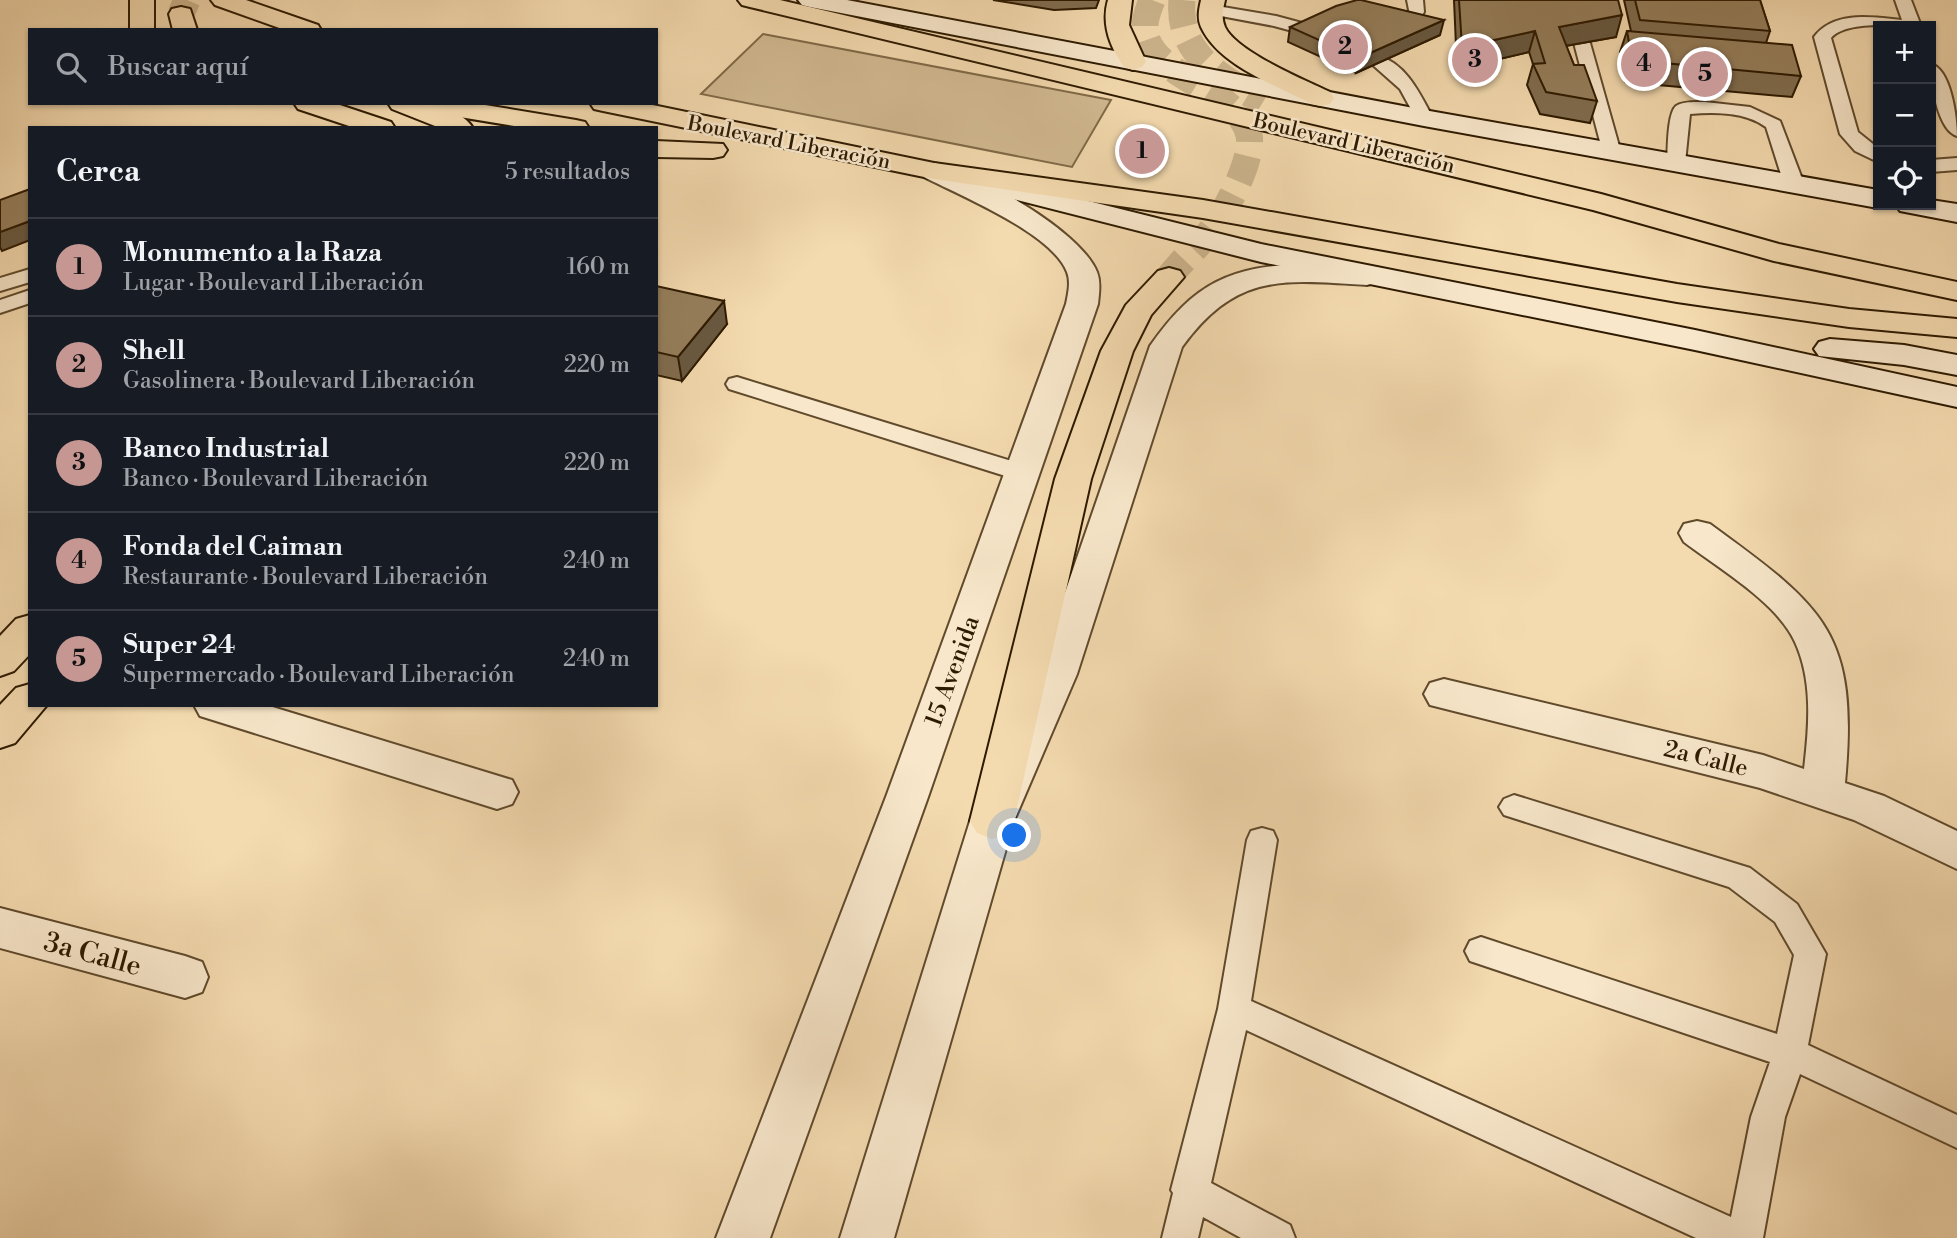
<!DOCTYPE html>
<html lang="es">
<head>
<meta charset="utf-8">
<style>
  body { margin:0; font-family:"Libre Bodoni",serif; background:#242831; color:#f1f3f6 }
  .controls { position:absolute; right:21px; top:21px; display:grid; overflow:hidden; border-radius:0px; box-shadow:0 2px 5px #0004 }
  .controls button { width:63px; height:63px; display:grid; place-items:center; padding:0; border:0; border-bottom:2px solid #363941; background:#171b24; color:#f1f3f6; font:35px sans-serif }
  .you { position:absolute; left:1015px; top:836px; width:24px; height:24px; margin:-18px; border:5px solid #fff; border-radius:50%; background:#1a73e8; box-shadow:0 0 0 10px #1a73e833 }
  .badge { display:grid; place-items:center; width:46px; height:46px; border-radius:50%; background:#c59692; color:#111; font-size:23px; font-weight:700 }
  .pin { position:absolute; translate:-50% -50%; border:4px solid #fff; box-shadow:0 2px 7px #0006 }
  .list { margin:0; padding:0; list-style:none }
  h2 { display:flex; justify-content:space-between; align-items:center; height:91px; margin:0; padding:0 28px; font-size:30px }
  h2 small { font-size:23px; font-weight:400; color:#9ea1a6 }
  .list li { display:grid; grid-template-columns:46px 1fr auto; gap:21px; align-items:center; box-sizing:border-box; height:98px; padding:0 28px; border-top:2px solid #363941 }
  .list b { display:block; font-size:26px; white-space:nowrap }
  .list p { margin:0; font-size:23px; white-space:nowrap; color:#9ea1a6 }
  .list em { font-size:23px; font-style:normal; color:#9ea1a6 }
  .icon { flex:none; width:38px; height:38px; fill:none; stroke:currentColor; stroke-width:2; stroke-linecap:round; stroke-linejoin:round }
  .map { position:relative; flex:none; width:1957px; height:1238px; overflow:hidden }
  .search { position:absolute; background:#171b24; box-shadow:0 2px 5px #0004; left:28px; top:28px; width:630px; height:77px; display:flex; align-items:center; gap:18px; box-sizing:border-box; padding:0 24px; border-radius:0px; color:#9ea1a6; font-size:26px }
  .panel { position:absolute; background:#171b24; box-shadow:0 2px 5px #0004; left:28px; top:126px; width:630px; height:581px; border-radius:0px }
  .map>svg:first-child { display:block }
  .green { fill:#d2b991; stroke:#806a48; stroke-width:2 }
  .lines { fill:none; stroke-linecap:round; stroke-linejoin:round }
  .primary-tunnel { stroke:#ccb48c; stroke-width:27; stroke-dasharray:27 14; stroke-linecap:butt }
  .trunk-tunnel { stroke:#ccb48c; stroke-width:27; stroke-dasharray:27 14; stroke-linecap:butt }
  .service-casing { stroke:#604a2c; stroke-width:4 }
  .minor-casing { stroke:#604a2c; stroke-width:4 }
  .tertiary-casing { stroke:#604a2c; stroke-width:4 }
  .secondary-casing { stroke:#2e1a00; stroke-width:4 }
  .primary-casing { stroke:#2e1a00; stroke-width:4 }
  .trunk-casing { stroke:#2e1a00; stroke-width:4 }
  .service { fill:#f8e7cb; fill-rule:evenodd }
  .minor { fill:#f8e7cb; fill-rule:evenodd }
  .tertiary { fill:#f8e7cb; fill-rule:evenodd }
  .secondary { fill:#f8e7cb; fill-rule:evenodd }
  .primary { fill:#f4daaf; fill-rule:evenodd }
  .trunk { fill:#f4daaf; fill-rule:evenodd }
  .wall { fill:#806c4e; stroke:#2e1a00; stroke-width:2 }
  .shaded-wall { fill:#685840; stroke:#2e1a00; stroke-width:2 }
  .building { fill:#957e5b; stroke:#2e1a00; stroke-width:2 }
  .labels { text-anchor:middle; stroke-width:5; stroke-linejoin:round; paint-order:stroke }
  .far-street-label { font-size:21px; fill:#2e1a00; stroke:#f8e7cb }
  .street-label { font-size:24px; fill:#2e1a00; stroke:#f8e7cb }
  .near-street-label { font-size:28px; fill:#2e1a00; stroke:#f8e7cb }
</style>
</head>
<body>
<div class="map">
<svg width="1957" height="1238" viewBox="0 0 1957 1238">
  <rect width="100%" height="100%" fill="#f4daaf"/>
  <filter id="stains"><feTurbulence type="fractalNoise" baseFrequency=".00286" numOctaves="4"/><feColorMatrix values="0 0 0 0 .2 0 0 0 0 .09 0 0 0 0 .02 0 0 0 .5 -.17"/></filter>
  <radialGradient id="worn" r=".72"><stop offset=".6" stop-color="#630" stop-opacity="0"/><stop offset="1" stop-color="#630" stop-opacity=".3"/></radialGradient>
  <!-- green -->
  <path class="green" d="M763,34L1111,100L1072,167L701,94Z"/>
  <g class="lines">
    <!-- primary-tunnel -->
    <path class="primary-tunnel" d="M1152,0C1149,8 1145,17 1145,26C1143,76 1239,88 1249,135C1254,158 1226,211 1212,229C1199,246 1182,260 1169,277
      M181,14L187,0"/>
    <!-- trunk-tunnel -->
    <path class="trunk-tunnel" d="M1182,0C1177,55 1221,77 1263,102"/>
    <defs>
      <path id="service" d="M1407,0H1423L1424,12L1422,15H1410Z
        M1895,0H1911L1921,26C1899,26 1846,20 1831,38L1858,132L1878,148V162L1855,151L1840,134L1814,37C1834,10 1873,17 1902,20Z
        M1211,5L1276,16L1317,27L1319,31L1311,36L1274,26L1205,13L1203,10L1205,7Z
        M1582,38L1590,43L1621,153L1619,157H1605L1603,153L1574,43Z
        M1380,57C1406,63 1421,96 1433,118L1430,122H1418L1400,89L1374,66L1371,62Z
        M1931,64C1951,69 1957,118 1957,136C1938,131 1930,81 1931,64Z
        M1705,102L1750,107L1780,121L1804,184L1801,188L1794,190L1784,184L1766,127C1745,112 1716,112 1690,114L1685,163L1676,169L1669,167L1667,163C1668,151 1667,114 1676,106C1682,101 1697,102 1705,102Z
        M1957,158V170L1931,172V160Z
        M30,269V282L0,291V278Z
        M30,290V303L0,313V300Z
        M737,377L1031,467L1035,473L1031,479L1023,481L1015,479L729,389L726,384L729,379Z
        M1514,795L1750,868L1797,904L1826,954L1808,1045L1957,1115V1148L1800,1074L1785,1117L1763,1238H1696L1246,1030L1211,1183L1290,1225L1295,1238H1241L1203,1217L1198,1238H1162L1173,1193L1171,1190L1218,1009L1247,840L1251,831L1262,828L1273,831L1277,840L1251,1001L1731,1217L1751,1117L1770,1062L1470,961L1465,951L1470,941L1481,937L1777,1034L1794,955L1775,922L1729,887L1504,815L1499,807L1504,799Z"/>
      <path id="minor" d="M1697,521L1710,524C1825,608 1859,632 1845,783L1884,796L1957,831V869L1854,820L1760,788L1430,705L1424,694L1430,683L1444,679L1763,755L1804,769C1809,727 1813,681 1795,642C1777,602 1718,568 1684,542L1679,533L1684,524Z
        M194,705H266L512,780L518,792L512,804L497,809L200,716Z
        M0,908L185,956L202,962L208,977L202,992L185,998L0,948Z"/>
      <path id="tertiary" d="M934,163C977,173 1080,230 1097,272C1101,282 1099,294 1098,304L928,797L770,1238H716L886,797L1066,304C1068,294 1071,282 1067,272C1052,233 961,196 924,177L920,171L924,165Z
        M1306,264L1378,270L1382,276L1378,282L1367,285C1283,280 1237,272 1182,347L1077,674L1014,821L894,1238H840L970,821L1037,674L1150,346C1194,283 1230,266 1306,264Z"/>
      <path id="secondary" d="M798,0H847L1424,110L1878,190V205H1888L1878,208L1424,126L810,7L802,5Z
        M964,170L1261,244L1695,330L1957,387V407L1695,350L1261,262L954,184L950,178L954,172Z
        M1931,200L1957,204V222L1900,211L1896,205H1931Z
        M1830,339L1904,345L1957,355V375L1904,365L1819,356L1814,349L1819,342Z"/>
      <path id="primary" d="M1108,0H1132L1129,25L1146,62L1142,67L1133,70L1124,67C1110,47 1101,24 1108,0Z
        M1201,0H1225C1223,9 1221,18 1225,27C1237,52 1305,80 1330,92L1334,98L1330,104L1321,106L1312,104C1276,85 1219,66 1201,27C1197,18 1199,9 1201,0Z
        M181,7L190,9L197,30H173L169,14L172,9Z
        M388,103C415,103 456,102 473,128H440L392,109Z
        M656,141L723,144L727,150L723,156L713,158L656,157Z
        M1169,268L1180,271L1184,277L1151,315L1133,351L1091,479L1014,821L1007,833L992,839L977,833L970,821L1055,479L1101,351L1126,305L1158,271Z
        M30,615V654L14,671L0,676V636L16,619Z
        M30,684V705H47L15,743L0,748V705L16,688Z"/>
      <path id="trunk" d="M130,0H154V30H130Z
        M211,0H246L318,25L321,30H285L215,5Z
        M738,0H780L1601,194L1779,244L1957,282V300L1774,261L1593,210L750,7L742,5Z
        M294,103H334L391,122L395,128H355L298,109Z
        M410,103H473L576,120L585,122L589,128H526L423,111L414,109Z
        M590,103H643L934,163L1203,200L1677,284L1849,309L1957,319V337L1849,327L1677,302L1203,218L934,179L603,111L594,109Z"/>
    </defs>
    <!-- service casing -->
    <use href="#service" class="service-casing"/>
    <!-- minor casing -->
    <use href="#minor" class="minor-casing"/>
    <!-- tertiary casing -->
    <use href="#tertiary" class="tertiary-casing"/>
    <!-- secondary casing -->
    <use href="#secondary" class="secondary-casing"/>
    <!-- primary casing -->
    <use href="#primary" class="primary-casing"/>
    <!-- trunk casing -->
    <use href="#trunk" class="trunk-casing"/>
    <!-- service -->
    <use href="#service" class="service"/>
    <!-- minor -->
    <use href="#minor" class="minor"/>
    <!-- tertiary -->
    <use href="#tertiary" class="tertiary"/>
    <!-- secondary -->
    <use href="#secondary" class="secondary"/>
    <!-- primary -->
    <use href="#primary" class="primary"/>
    <!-- trunk -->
    <use href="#trunk" class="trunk"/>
  </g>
  <!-- wall -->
  <path class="wall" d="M993,0H1099L1096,8L1054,10Z
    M1454,0H1618L1616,37L1566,46L1574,65L1597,101L1590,123L1540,114L1527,85L1533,64L1529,52L1457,69Z
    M1624,0H1760L1770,31L1766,43L1801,76L1792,97L1625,82L1620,52L1627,31H1631Z
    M1290,27L1440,35L1356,73L1288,42Z
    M656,286L727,324L682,381L656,375Z"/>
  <!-- shaded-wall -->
  <path class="shaded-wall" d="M1622,15L1616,37L1553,48L1559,27Z
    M1444,20L1440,35L1356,73L1359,58Z
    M1535,31L1529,52L1457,69L1462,47Z
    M30,221V240L2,251L0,247V232Z
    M724,301L727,324L682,381L678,357Z"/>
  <!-- building -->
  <path class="building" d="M1357,0H1361L1444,20L1359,58L1290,27L1336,6Z
    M1459,0H1618L1622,15L1559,27L1574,65H1584L1597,101L1546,92L1533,64L1545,63L1535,31L1462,47Z
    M1635,0H1760L1770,31L1640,20Z
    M1627,31L1792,45L1801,76L1632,60Z
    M30,189V221L0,232V200Z
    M656,286L724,301L678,357L656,352Z"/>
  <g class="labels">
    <!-- far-street labels -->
    <g class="far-street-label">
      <text transform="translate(789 142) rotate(11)" y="7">Boulevard Liberación</text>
      <text transform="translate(1354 143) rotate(13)" y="7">Boulevard Liberación</text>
    </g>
    <!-- street labels -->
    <g class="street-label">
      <text transform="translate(952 671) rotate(-70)" y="8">15 Avenida</text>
      <text transform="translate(1706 758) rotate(14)" y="8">2a Calle</text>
    </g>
    <!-- near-street labels -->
    <g class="near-street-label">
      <text transform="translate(93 953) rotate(15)" y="10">3a Calle</text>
    </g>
  </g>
  <rect width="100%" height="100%" filter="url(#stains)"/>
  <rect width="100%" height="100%" fill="url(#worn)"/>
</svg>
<div class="controls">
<button>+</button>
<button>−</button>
<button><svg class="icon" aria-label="locate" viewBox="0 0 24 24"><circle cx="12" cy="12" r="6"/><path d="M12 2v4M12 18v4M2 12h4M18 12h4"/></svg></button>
</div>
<div class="you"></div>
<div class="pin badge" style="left:1142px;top:151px">1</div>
<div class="pin badge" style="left:1345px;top:47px">2</div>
<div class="pin badge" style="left:1475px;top:60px">3</div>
<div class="pin badge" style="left:1644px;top:64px">4</div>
<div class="pin badge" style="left:1705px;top:74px">5</div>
<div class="search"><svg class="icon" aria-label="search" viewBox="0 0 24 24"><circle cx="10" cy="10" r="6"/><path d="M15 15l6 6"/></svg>Buscar aquí</div>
<section class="panel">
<h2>Cerca<small>5 resultados</small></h2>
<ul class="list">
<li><span class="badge">1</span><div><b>Monumento a la Raza</b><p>Lugar · Boulevard Liberación</p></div><em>160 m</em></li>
<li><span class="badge">2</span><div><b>Shell</b><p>Gasolinera · Boulevard Liberación</p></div><em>220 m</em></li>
<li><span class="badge">3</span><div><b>Banco Industrial</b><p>Banco · Boulevard Liberación</p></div><em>220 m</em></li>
<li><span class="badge">4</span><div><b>Fonda del Caiman</b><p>Restaurante · Boulevard Liberación</p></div><em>240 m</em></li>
<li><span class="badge">5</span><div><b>Super 24</b><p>Supermercado · Boulevard Liberación</p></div><em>240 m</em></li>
</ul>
</section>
</div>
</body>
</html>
